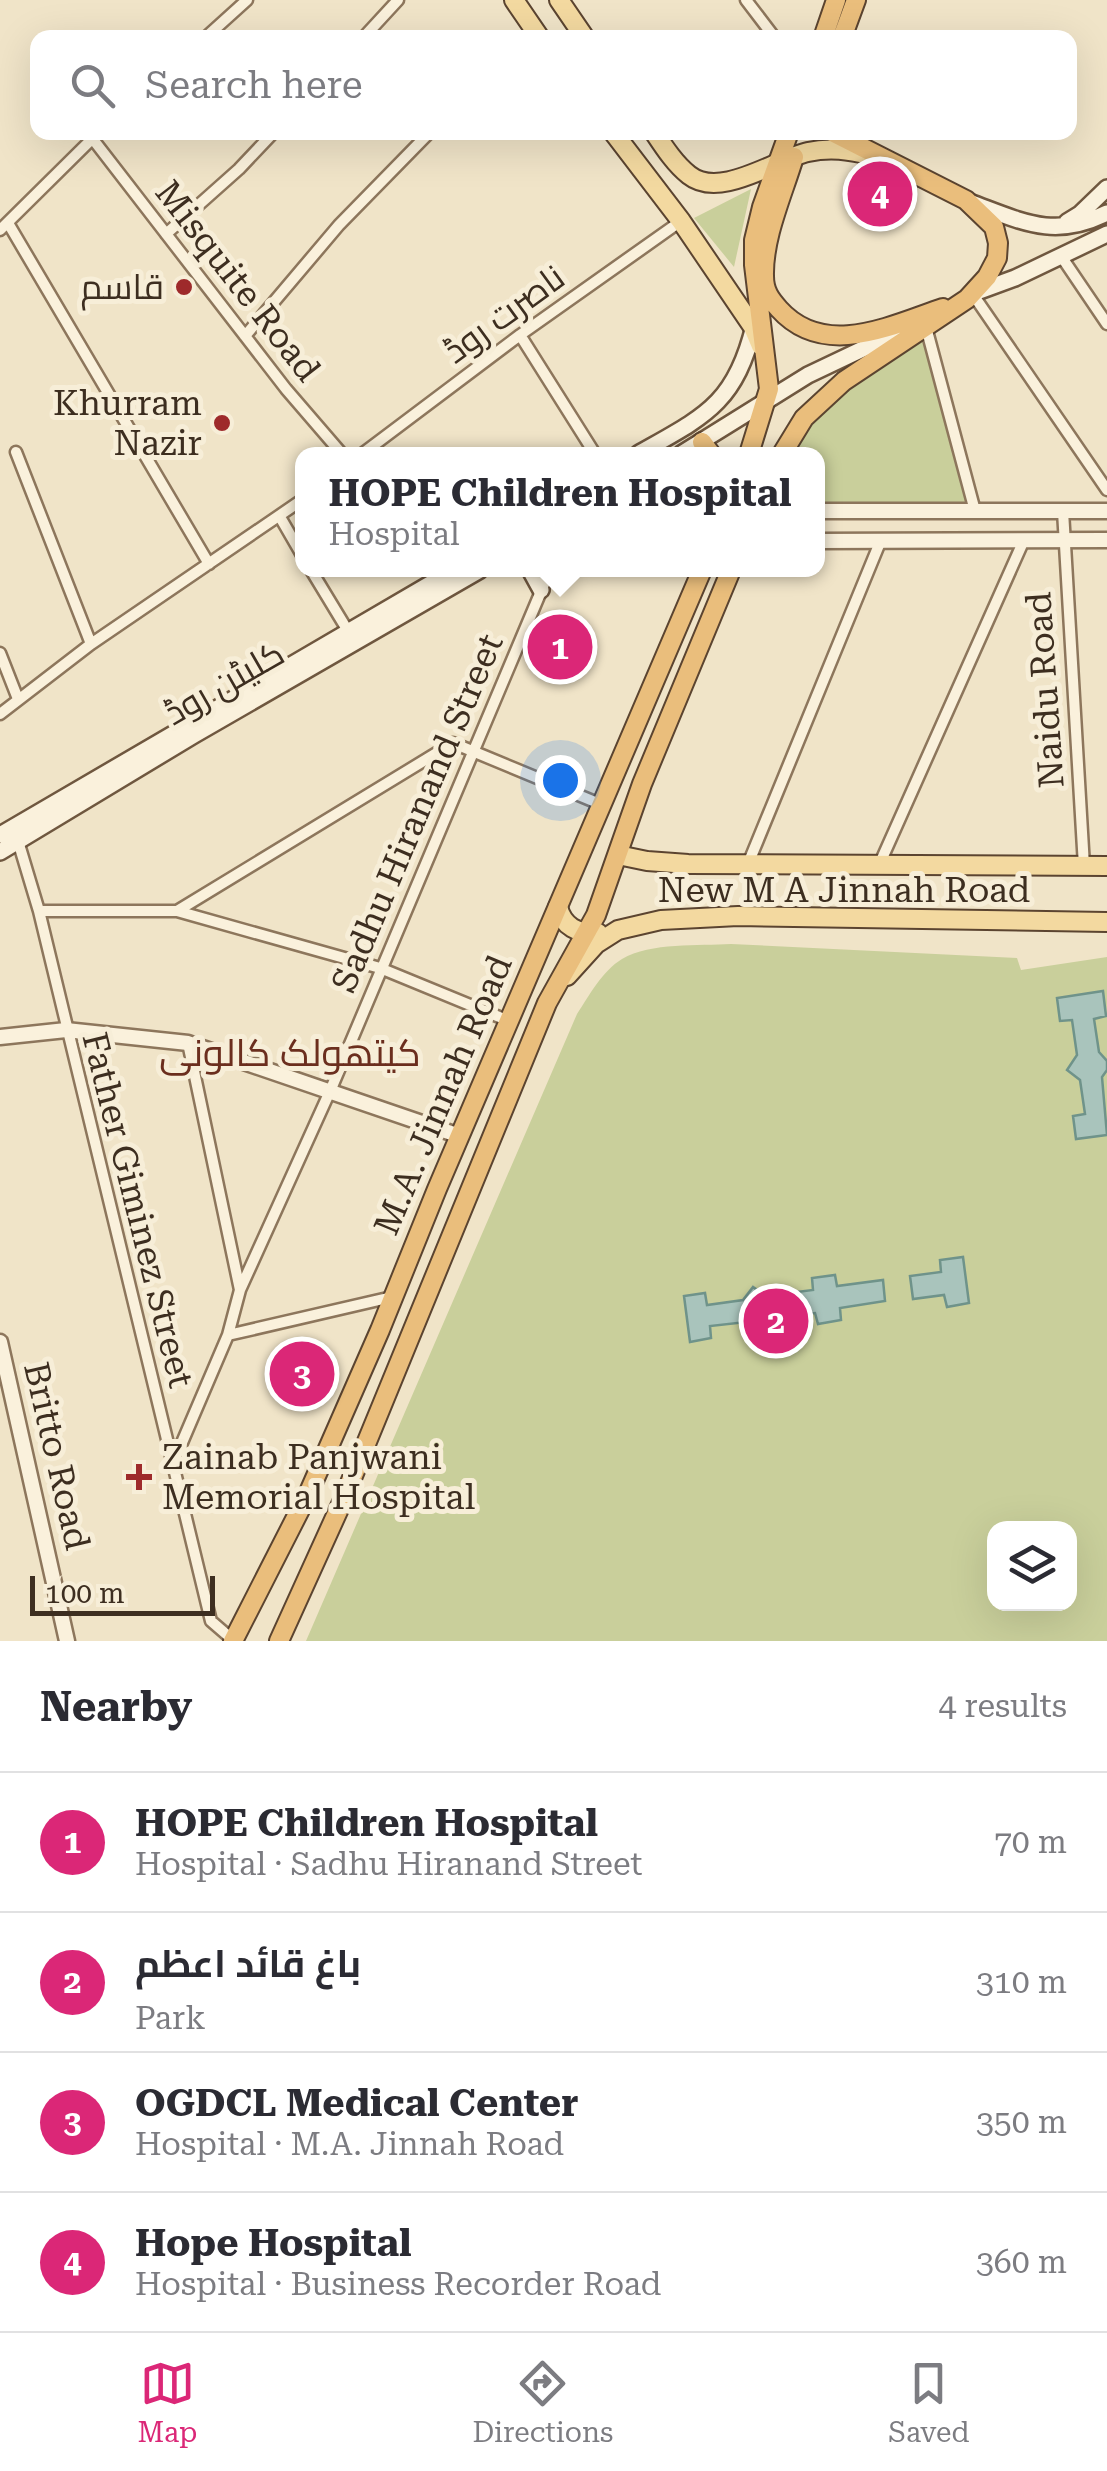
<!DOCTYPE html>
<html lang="en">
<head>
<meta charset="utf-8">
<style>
  body { margin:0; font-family:"Roboto Serif",Cairo,serif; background:#f2f2f3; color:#2b2b33 }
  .controls { position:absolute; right:30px; bottom:30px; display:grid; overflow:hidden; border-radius:20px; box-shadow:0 10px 40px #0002 }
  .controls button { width:90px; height:90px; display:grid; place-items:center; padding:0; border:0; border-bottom:2px solid #e1e1e2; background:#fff; color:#2b2b33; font:50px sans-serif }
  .scale { position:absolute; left:30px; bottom:25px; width:185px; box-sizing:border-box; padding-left:10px; border:5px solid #3d2e20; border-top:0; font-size:28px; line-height:35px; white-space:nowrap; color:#3d2e20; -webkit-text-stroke:8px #f7eed8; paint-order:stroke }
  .you { position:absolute; left:560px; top:780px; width:35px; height:35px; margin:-25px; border:8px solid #fff; border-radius:50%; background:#1a73e8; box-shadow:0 0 0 15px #1a73e833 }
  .badge { display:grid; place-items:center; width:65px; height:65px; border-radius:50%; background:#db2777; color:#fff; font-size:32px; font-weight:700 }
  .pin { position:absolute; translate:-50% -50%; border:5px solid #fff; box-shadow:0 2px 10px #0006 }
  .popup { position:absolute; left:295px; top:447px; width:530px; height:130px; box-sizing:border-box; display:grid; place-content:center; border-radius:20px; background:#fff; filter:drop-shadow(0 2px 8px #0005); font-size:32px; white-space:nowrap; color:#7c7c81 }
  .popup b { font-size:38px; color:#2b2b33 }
  .popup::after { content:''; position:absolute; left:50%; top:100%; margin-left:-20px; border:20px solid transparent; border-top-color:#fff }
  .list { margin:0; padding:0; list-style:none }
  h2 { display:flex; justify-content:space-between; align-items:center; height:130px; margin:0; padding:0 40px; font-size:42px }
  h2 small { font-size:32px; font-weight:400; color:#7c7c81 }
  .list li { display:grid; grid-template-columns:65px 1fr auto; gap:30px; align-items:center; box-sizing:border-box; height:140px; padding:0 40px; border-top:2px solid #e1e1e2 }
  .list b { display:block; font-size:38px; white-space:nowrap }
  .list p { margin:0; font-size:32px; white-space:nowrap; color:#7c7c81 }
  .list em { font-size:32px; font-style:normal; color:#7c7c81 }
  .icon { flex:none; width:55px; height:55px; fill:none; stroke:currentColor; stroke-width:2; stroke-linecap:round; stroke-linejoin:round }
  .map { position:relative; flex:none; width:1107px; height:1641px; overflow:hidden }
  .search { position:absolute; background:#fff; box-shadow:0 10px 40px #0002; left:30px; right:30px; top:30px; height:110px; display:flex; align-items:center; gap:25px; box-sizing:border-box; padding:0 35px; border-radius:20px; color:#7c7c81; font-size:38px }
  .sheet { height:690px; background:#fff }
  nav { display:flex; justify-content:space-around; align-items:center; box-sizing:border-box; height:140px; border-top:2px solid #e1e1e2; background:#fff; font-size:28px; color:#7c7c81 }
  nav a { display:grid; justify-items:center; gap:5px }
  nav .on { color:#db2777 }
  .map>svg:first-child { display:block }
  .green { fill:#c9cf9b; fill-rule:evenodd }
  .water { fill:#a9c4bc; stroke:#6f938a; stroke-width:2.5 }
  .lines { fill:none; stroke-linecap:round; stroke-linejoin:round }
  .minor-casing { stroke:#8d765c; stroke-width:15 }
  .tertiary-casing { stroke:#8d765c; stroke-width:19 }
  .secondary-casing { stroke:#6f573f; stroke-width:20 }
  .primary-casing { stroke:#5b4430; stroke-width:22 }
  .trunk-casing { stroke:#5b4430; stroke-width:22 }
  .minor { stroke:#faf1dc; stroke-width:10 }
  .tertiary { stroke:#faf1dc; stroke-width:14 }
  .secondary { stroke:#faf1dc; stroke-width:15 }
  .primary { stroke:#f3d9a0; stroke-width:18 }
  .trunk { stroke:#eabe7c; stroke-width:18 }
  .poi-dot { fill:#9e2a2b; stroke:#f7eed8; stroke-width:4 }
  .labels { text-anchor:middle; stroke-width:10; stroke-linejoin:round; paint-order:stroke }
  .street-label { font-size:35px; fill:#3d2e20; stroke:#f7eed8 }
  .poi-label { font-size:35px; fill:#3d2e20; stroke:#f7eed8; text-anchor:end }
  .neighbourhood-label { font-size:38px; fill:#6b2e1e; stroke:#f7eed8 }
</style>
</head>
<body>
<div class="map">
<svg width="1107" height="1641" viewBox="0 0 1107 1641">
  <rect width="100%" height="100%" fill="#f0e4c8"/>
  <!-- green -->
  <path class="green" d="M751,189L734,267L694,218Z
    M926,327L974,508L818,511V454H782L804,418Z
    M731,944L1017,958L1021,970L1107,957V1641H306L577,1014C589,996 602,971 622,959C651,942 699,946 731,944ZM994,1528H1070V1604H994Z"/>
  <!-- water -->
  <path class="water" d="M1103,991L1106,1016L1094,1019L1099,1052L1107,1061V1070L1102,1077L1107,1135L1076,1139L1073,1116L1085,1114L1080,1080L1067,1070L1077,1055L1072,1020L1060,1021L1057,998Z
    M963,1257L969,1303L947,1307L944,1295L913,1299L910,1276L941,1272L940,1260Z
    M835,1275L837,1286L883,1280L885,1301L840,1308L841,1320L818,1324L815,1313L769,1317L759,1332L746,1322L710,1326L711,1338L690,1342L684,1296L705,1293L707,1305L743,1300L753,1287L766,1296L813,1290L812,1278Z"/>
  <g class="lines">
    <defs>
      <path id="minor" d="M746,0L775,38
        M205,38L247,0
        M363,38L398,0
        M92,138L286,389L342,454
        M8,223L209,564
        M0,230L99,132
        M166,234L239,169L274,132
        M1061,256L1107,324
        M972,293L1107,490
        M926,327L975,511
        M520,335L595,454
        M245,336L339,225L430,132
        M16,452L91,644
        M362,454L520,335L681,221
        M1063,511L1084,866
        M280,517L302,555
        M311,570L348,631
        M0,653L18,699
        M0,714L91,644L302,500
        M18,841L39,911L211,1621L233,1640
        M880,863L1024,540
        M748,864L881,540
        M39,911H177L380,968L509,1021
        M177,911L453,743L600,804
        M188,1043L240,1290
        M228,1335L392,1297
        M172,1466L228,1335L240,1290L331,1089L550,570"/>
      <path id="tertiary" d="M818,511H1107
        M818,541L1107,540
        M0,1037L66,1030L188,1043L460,1136
        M0,1342L67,1641"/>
      <path id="secondary" d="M969,202C1021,221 1054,240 1107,213
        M1067,222L1080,214L1107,188
        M974,293L1015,278L1107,234
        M638,454C703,417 735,405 754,326
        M681,454L808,375L909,327
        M530,570L541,590
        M0,835L454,570
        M0,852L194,735L480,570"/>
      <path id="primary" d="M514,0L540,38
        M559,0L585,38
        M613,132L681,221L753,327L761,346
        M654,132C664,147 675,164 689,175C720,200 776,159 808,152C830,147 849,150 870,155
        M618,855L647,861L688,864L1107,866
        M558,907C563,927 578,934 598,933
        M567,976L596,944L618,930L661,920L738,916L1107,922"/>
      <path id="trunk" d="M823,38L836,0
        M842,38L856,0
        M794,157C783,194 763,237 764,276C764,291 770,299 779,309C824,359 890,326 943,308
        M702,442L711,454
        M749,454L769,389L754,265V240L762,207L789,132
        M782,454L804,418L844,381L967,299L987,277L997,258L998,243L994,227L966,200L832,132
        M233,1641L309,1492L380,1330L437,1189L702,570
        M279,1641L343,1500L547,1003L596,915L642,784L731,570"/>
    </defs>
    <!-- minor casing -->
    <use href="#minor" class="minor-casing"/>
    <!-- tertiary casing -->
    <use href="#tertiary" class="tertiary-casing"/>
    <!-- secondary casing -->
    <use href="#secondary" class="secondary-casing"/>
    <!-- primary casing -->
    <use href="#primary" class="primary-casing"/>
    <!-- trunk casing -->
    <use href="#trunk" class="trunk-casing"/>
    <!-- minor -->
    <use href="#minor" class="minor"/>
    <!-- tertiary -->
    <use href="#tertiary" class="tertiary"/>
    <!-- secondary -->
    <use href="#secondary" class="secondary"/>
    <!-- primary -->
    <use href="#primary" class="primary"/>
    <!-- trunk -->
    <use href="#trunk" class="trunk"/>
  </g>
  <!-- markers -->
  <g class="poi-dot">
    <circle cx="184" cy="287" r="10"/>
    <circle cx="222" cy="423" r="10"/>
    <path d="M134 1462h10v10h10v10h-10v10h-10v-10h-10v-10h10z"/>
  </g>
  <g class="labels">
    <!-- street labels -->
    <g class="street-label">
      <text transform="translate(238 281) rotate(52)" y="12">Misquite Road</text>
      <text transform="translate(504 314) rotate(-36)" y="12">ناصرت روڈ</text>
      <text transform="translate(224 683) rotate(-30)" y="12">کلیٹن روڈ</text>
      <text transform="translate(1045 690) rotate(-94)" y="12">Naidu Road</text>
      <text transform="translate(417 813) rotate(-67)" y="12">Sadhu Hiranand Street</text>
      <text x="844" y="902">New M A Jinnah Road</text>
      <text transform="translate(443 1095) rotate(-67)" y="12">M.A. Jinnah Road</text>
      <text transform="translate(138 1210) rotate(76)" y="12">Father Giminez Street</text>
      <text transform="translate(57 1456) rotate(77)" y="12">Britto Road</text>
    </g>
    <!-- poi labels -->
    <g class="poi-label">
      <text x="164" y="299">قاسم</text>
      <text x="202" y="415">Khurram<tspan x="202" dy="40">Nazir</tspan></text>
      <text x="162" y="1469" text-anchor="start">Zainab Panjwani<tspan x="162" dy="40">Memorial Hospital</tspan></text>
    </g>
    <!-- neighbourhood labels -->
    <g class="neighbourhood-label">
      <text x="290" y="1066">کیتھولک کالونی</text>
    </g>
  </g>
</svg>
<div class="controls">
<button><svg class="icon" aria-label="layers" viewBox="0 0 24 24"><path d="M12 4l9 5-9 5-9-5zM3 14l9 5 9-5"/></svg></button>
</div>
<div class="scale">100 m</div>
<div class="you"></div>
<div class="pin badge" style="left:560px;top:647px">1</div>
<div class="popup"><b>HOPE Children Hospital</b>Hospital</div>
<div class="pin badge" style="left:776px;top:1321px">2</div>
<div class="pin badge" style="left:302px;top:1374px">3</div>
<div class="pin badge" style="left:880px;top:194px">4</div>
<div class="search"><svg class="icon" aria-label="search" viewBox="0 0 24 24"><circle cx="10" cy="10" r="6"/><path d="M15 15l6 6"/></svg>Search here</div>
</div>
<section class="sheet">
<h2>Nearby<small>4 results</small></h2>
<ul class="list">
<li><span class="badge">1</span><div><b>HOPE Children Hospital</b><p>Hospital · Sadhu Hiranand Street</p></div><em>70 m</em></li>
<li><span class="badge">2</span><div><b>باغ قائد اعظم</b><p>Park</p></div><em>310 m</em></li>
<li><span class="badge">3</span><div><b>OGDCL Medical Center</b><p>Hospital · M.A. Jinnah Road</p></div><em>350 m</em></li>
<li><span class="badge">4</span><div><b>Hope Hospital</b><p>Hospital · Business Recorder Road</p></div><em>360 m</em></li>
</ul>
</section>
<nav>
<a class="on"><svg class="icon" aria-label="map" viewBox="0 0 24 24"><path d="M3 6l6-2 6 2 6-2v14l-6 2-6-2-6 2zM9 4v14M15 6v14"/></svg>Map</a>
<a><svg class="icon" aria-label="directions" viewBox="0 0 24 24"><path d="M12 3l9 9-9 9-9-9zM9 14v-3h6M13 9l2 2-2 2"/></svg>Directions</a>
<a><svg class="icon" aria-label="saved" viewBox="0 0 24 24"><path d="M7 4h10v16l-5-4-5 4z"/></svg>Saved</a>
</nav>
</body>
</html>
